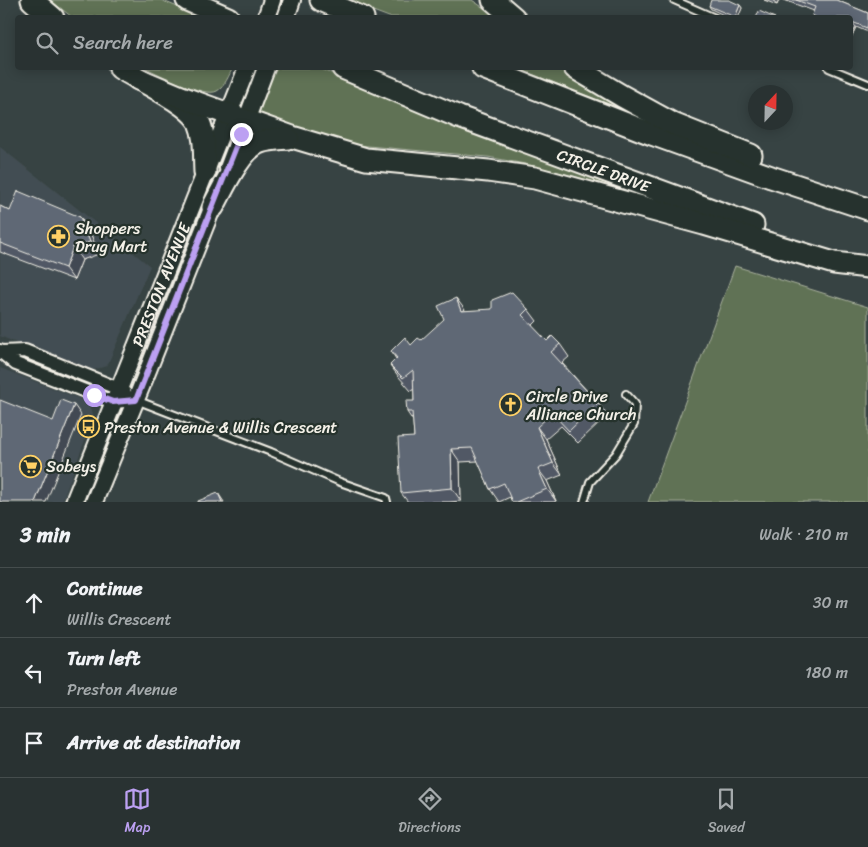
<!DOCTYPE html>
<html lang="en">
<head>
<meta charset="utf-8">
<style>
  body { margin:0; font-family:Sriracha,sans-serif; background:#313a3a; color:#f1f3f6 }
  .compass { position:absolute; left:748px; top:85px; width:45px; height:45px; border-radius:50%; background:#293232; box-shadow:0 2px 12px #0003; rotate:22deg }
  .stop { position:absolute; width:15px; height:15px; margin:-11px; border:4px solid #bca0f2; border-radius:50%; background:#fff }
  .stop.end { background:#bca0f2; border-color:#fff; box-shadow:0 1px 5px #0008 }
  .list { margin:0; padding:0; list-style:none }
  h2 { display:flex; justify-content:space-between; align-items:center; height:65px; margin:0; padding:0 20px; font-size:21px }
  h2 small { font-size:16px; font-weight:400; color:#a5aaac }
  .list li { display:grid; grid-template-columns:32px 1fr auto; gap:15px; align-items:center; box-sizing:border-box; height:70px; padding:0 20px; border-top:1px solid #454d4d }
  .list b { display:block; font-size:19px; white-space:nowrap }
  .list p { margin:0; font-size:16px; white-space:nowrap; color:#a5aaac }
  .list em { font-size:16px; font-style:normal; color:#a5aaac }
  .icon { flex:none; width:28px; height:28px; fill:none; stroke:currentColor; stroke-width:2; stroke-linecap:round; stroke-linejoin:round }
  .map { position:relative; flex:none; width:868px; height:502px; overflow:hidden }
  .search { position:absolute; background:#293232; box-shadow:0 2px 12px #0003; left:15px; right:15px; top:15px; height:55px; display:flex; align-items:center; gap:12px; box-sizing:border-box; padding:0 18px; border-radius:5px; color:#a5aaac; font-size:19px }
  .sheet { height:275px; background:#293232 }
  nav { display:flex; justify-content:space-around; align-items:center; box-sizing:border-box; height:70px; border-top:1px solid #454d4d; background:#293232; font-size:14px; color:#a5aaac }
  nav a { display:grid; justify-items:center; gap:2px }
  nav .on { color:#bca0f2 }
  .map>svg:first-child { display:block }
  .built { fill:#434e52 }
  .green { fill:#607254; stroke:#aab29e }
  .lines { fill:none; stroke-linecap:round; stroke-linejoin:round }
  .service-casing { stroke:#f4f1e8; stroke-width:10 }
  .minor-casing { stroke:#f4f1e8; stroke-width:16 }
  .secondary-casing { stroke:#f4f1e8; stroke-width:20 }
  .motorway-casing { stroke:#f4f1e8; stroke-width:25 }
  .service { stroke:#26332d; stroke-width:6 }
  .minor { stroke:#26332d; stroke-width:12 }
  .secondary { stroke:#26332d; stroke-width:16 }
  .motorway { stroke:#26332d; stroke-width:21 }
  .wall { fill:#515965; stroke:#f4f1e8 }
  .shaded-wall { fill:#424952; stroke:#f4f1e8 }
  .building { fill:#5e6875; stroke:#f4f1e8 }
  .route { stroke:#bca0f2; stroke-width:6 }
  .labels { text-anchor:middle; stroke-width:4.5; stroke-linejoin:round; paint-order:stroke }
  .street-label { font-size:16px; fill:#f4f1e8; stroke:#26332d }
  .poi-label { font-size:16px; fill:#f4f1e8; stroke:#26332d; text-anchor:start }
</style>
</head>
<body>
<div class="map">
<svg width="868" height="502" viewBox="0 0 868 502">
  <rect width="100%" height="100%" fill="#374343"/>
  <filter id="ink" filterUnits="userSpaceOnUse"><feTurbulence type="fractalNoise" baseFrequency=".02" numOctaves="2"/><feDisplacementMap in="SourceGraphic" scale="10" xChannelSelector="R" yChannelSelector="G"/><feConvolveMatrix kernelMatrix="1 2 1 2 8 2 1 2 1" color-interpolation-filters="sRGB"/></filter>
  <g filter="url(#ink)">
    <!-- built -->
    <path class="built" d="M0,147L150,266L107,366L85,372L0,336Z
      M0,368L86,401L94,416L62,502H0Z"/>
    <!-- green -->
    <path class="green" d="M50,0H161L201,17H72Z
      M344,0H472L497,17H389Z
      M146,68H233C229,74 225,87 217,91C205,98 159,74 146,68Z
      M277,68H319L356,84L647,196L570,175L525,164L488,157L368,146L329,141L264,119C250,102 270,84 277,68Z
      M516,68H567L660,124Z
      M735,266L868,307V502H648Z"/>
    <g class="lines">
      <defs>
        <path id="service" d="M674,0L715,18
          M829,68L868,84
          M136,400L271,452L340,482L386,498L387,502
          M584,502L590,482L616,454L634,424L635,404L626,394"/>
        <path id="minor" d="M0,351L16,364L113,402L136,400
          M2,352L25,351L119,389L125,393"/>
        <g id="secondary">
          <path d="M266,18L272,0"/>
          <path d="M286,18L292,0"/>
          <path d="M228,168L266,68"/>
          <path id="s1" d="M74,502L247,68"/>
          <path d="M94,502L144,380L217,196"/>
        </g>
        <g id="motorway">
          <path d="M32,0L53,18"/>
          <path d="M187,0L228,18"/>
          <path d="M321,0L363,18"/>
          <path d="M493,0L514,18"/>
          <path d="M120,68C139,80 189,103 199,122C206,138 204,156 205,172"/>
          <path id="s2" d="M343,68L459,117L753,225"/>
          <path d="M483,68L652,134L771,177L868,209"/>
          <path d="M575,68L622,96L673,124L751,155"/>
          <path d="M138,79L181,97L292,137L366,159L488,171L535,178L704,224L834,263L868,267"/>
          <path d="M213,207C223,189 239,152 258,143C267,139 278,139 288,138"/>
        </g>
      </defs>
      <!-- service casing -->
      <use href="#service" class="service-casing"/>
      <!-- minor casing -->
      <use href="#minor" class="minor-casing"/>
      <!-- secondary casing -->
      <use href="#secondary" class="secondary-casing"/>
      <!-- motorway casing -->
      <use href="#motorway" class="motorway-casing"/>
      <!-- service -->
      <use href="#service" class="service"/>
      <!-- minor -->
      <use href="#minor" class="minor"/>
      <!-- secondary -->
      <use href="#secondary" class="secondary"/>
      <!-- motorway -->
      <use href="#motorway" class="motorway"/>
    </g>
    <!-- wall -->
    <path class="wall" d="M764,0H779L777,5Z
      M784,0H836L868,13V32L856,27L850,40V18H814L812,15L814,11Z
      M740,5L742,8L738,18H730L711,9L709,6Z
      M0,206L10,211L80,217L89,230L99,254L82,260L74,280L0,252Z
      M528,309L537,321L532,326L547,341L560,344L569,357L562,363L598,403L607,415L578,443L561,426L546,439L562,475L547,481L556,501L554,502H512L510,497L499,502L490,489L478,461L460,462L461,501L449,502H408L401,493L414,437L413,421L407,412L414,401V389L411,391L399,377L390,365L396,359L391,351L411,345L421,340L465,311Z"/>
    <!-- shaded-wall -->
    <path class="shaded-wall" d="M773,0H779L777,5Z
      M740,5L742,8L738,18H735Z
      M852,22L856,27L850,40V25Z
      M80,217L89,230L99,254L90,242Z
      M73,247L82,260L74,280L65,268Z
      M456,298L465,310L461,311Z
      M74,405L81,415L46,502H35Z
      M537,427L546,439L562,475L553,463Z
      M451,449L460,462L461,501L452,488Z
      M538,469L547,481L556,501L547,489Z
      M218,493L224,502H222Z"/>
    <!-- building -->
    <path class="building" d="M711,0H729L740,5L735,17L709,6Z
      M796,0H836L868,13V24L867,28L852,22L850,25V18H817L812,15L815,7Z
      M759,11L775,18H756Z
      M18,191L80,217L90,242L73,247L65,268L0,243V206L10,211Z
      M512,292L528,309L522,315L547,341L552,336L560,344L551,352L598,403L569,431L552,413L537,427L553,463L538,469L547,489L516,502H512L504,483L490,489L472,448L451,449L452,488L401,493L398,438L414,437L412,412H407L406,401H414L413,370L403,378L390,365L397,358L391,351L405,337L411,345L418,338L421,340L444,319L438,306L456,298L461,311L492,309V300Z
      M0,400L53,421L61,400L74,405L35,502H0Z
      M218,493L222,502H198V501Z"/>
  </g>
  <g class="lines" filter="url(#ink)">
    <!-- route -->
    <path class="route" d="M94,395L113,402L136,400L241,134"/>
  </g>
  <!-- icons -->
  <defs>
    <symbol id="pharmacy-ring" viewBox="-11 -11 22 22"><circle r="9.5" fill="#26332d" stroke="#ffd166" stroke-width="1.5"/><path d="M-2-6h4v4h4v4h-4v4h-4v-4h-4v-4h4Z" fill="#ffd166"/></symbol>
    <symbol id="church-ring" viewBox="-11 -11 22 22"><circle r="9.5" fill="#26332d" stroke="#ffd166" stroke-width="1.5"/><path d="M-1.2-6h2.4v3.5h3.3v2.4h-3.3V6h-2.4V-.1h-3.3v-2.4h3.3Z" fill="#ffd166"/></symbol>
    <symbol id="bus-ring" viewBox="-11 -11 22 22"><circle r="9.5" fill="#26332d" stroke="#ffd166" stroke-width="1.5"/><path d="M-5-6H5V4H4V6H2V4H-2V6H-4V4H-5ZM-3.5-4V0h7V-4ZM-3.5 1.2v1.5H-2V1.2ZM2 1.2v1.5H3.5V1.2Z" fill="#ffd166"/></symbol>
    <symbol id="supermarket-ring" viewBox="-11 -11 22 22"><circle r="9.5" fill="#26332d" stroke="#ffd166" stroke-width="1.5"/><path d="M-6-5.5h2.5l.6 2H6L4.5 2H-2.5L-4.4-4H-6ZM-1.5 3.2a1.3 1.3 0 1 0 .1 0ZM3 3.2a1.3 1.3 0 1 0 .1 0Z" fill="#ffd166"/></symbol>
  </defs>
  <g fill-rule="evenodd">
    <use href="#pharmacy-ring" x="46" y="224" width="25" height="25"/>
    <use href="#church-ring" x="498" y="392" width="25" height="25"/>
    <use href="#bus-ring" x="76" y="414" width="25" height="25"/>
    <use href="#supermarket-ring" x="18" y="454" width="25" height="25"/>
  </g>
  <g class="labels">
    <!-- street labels -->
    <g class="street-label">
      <text dy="6" stroke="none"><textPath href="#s2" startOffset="280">CIRCLE DRIVE</textPath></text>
      <text dy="6" stroke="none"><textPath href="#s1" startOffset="234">PRESTON AVENUE</textPath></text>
    </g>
    <!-- poi labels -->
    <g class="poi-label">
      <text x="75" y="234">Shoppers<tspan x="75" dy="18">Drug Mart</tspan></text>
      <text x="526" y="402">Circle Drive<tspan x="526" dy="18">Alliance Church</tspan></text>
      <text x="104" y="433">Preston Avenue &amp; Willis Crescent</text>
      <text x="46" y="472">Sobeys</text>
    </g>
  </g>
</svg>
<svg class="compass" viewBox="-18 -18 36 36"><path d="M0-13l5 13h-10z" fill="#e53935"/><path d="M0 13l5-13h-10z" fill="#a5aaac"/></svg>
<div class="stop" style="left:94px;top:395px"></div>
<div class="stop end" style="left:241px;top:134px"></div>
<div class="search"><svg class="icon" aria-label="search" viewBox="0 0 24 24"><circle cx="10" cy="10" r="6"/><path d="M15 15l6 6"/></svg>Search here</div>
</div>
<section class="sheet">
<h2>3 min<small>Walk · 210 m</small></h2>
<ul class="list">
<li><svg class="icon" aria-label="ahead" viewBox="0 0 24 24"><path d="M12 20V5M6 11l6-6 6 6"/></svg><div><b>Continue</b><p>Willis Crescent</p></div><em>30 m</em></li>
<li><svg class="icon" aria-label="left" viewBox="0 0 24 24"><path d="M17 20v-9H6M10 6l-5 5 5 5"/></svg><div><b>Turn left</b><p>Preston Avenue</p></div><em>180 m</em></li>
<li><svg class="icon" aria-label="arrive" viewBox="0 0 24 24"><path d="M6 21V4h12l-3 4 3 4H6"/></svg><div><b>Arrive at destination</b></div></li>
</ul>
</section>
<nav>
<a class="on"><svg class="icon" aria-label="map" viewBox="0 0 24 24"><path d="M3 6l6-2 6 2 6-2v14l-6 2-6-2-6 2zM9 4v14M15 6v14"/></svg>Map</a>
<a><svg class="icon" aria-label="directions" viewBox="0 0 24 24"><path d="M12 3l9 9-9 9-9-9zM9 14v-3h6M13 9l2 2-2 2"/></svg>Directions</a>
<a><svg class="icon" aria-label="saved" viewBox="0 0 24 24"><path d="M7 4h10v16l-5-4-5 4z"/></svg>Saved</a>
</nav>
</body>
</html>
